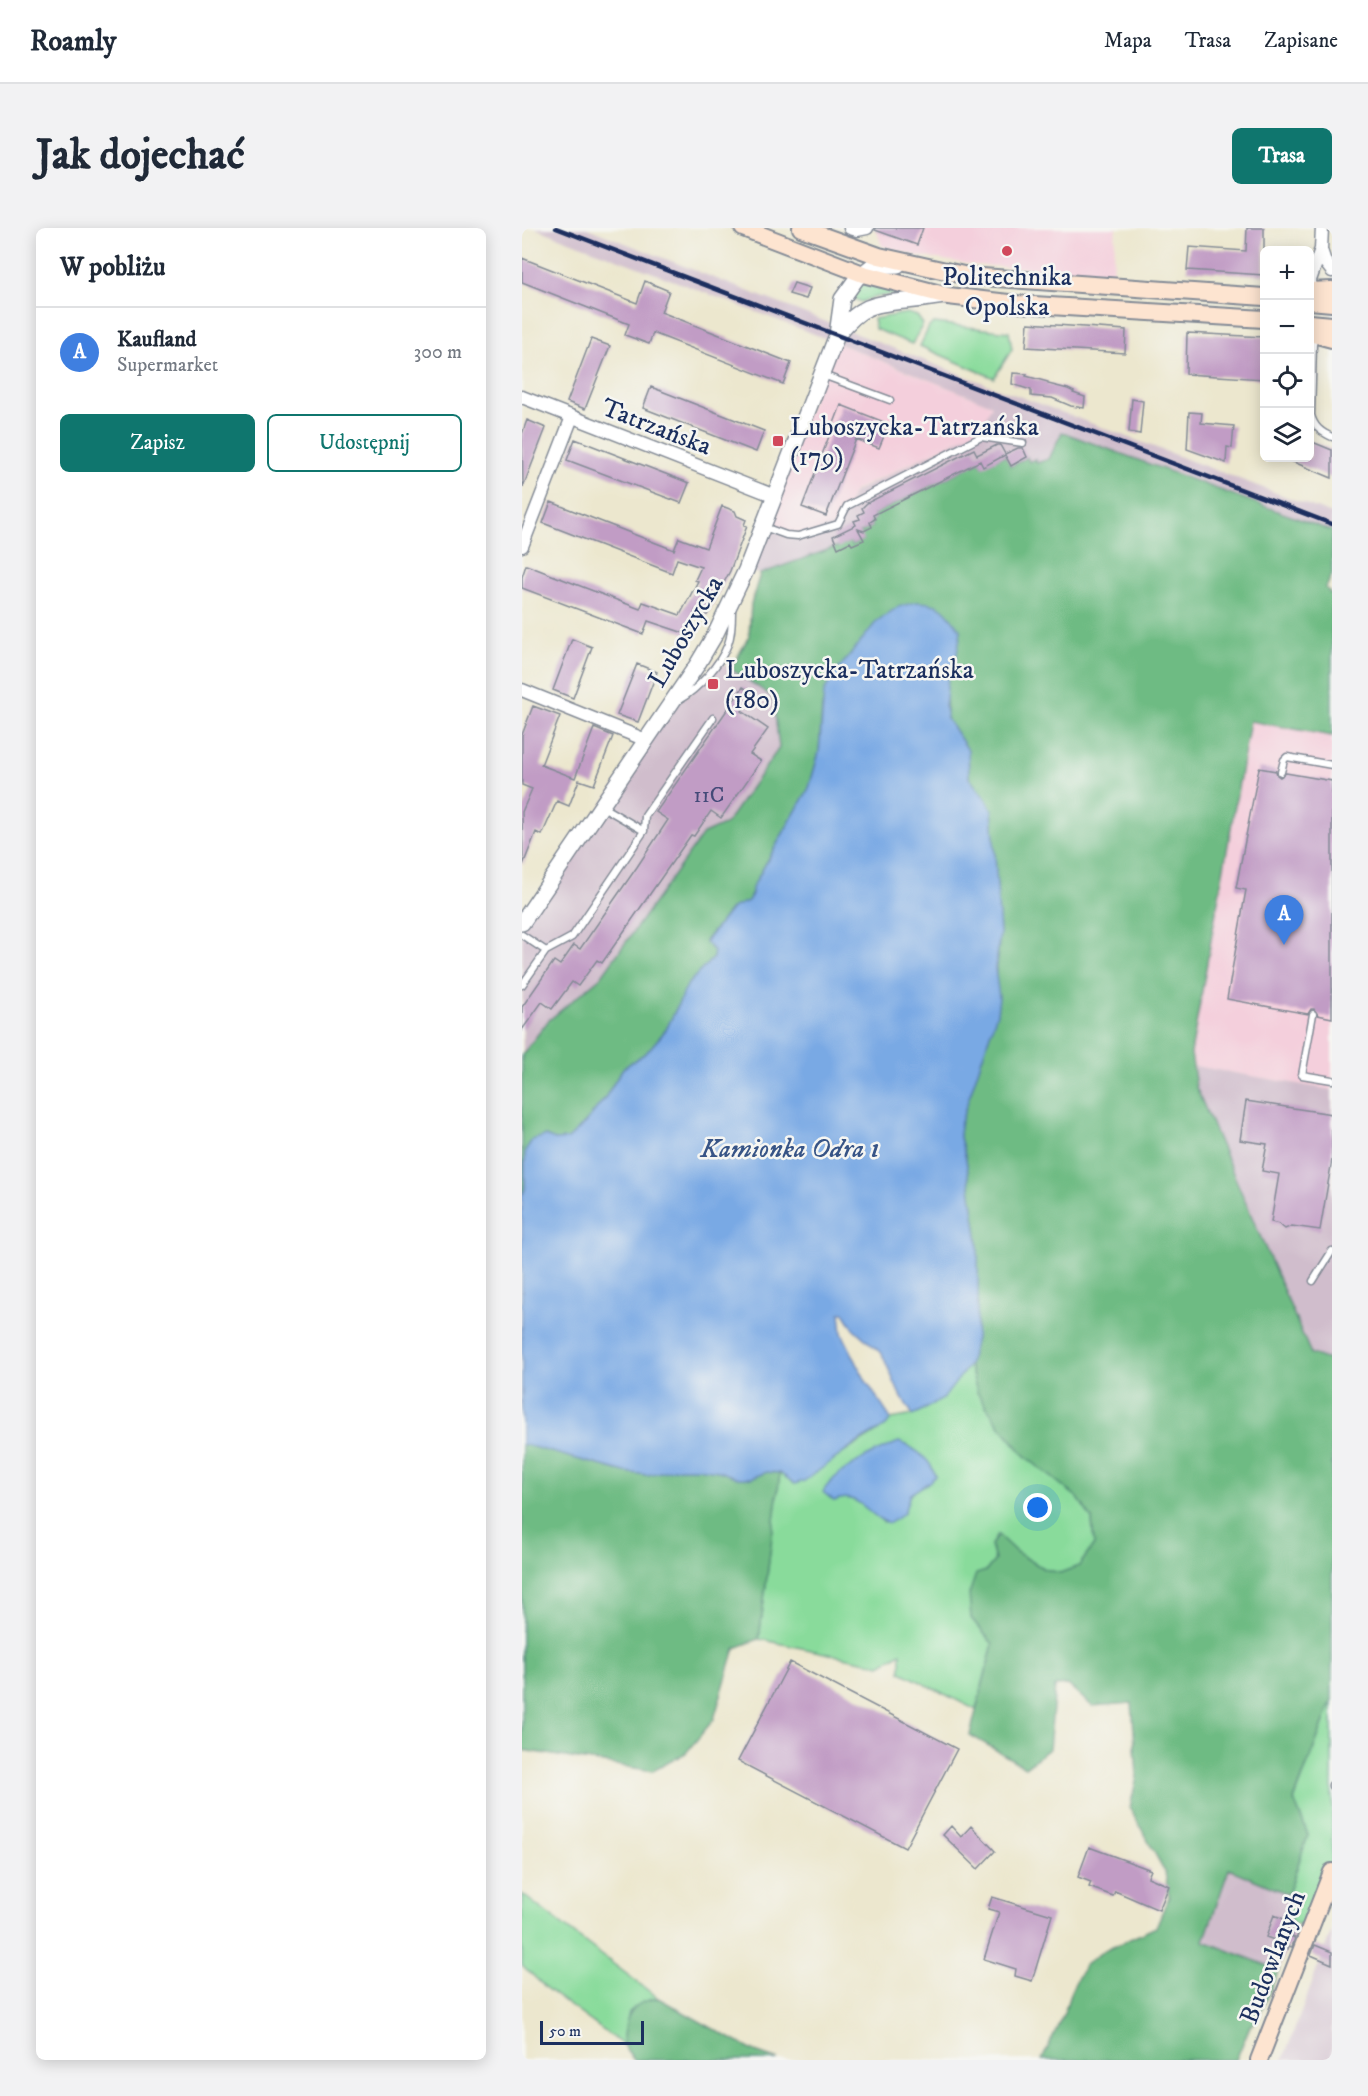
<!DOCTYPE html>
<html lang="pl">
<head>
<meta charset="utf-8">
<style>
  body { margin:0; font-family:"IM FELL DW Pica",serif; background:#f2f2f3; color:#1f2937 }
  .controls { position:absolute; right:18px; top:18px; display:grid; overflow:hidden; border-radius:9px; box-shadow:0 3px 15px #0003 }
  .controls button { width:54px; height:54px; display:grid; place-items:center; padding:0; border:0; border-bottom:2px solid #e0e1e3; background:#fff; color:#1f2937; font:30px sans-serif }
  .scale { position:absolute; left:18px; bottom:15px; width:104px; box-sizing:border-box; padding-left:6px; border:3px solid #1b2f5e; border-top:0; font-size:16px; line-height:21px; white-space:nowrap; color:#1b2f5e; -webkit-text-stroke:4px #f6f6f2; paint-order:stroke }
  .you { position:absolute; left:516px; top:1280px; width:21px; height:21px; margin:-15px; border:4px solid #fff; border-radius:50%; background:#1a73e8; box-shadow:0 0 0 9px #1a73e833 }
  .badge { display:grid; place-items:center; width:39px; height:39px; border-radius:50%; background:#0f766e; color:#fff; font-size:20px; font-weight:700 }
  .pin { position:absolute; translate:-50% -50px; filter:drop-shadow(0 2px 3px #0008) }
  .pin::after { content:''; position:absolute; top:32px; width:21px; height:18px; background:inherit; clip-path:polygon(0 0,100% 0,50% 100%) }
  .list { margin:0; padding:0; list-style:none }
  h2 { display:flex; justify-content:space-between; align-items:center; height:78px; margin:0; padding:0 24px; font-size:26px }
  h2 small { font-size:20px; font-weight:400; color:#747a83 }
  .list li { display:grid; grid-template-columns:39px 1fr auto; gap:18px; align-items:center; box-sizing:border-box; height:90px; padding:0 24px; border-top:2px solid #e0e1e3 }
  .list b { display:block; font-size:22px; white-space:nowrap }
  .list p { margin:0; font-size:20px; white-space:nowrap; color:#747a83 }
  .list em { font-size:20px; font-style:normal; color:#747a83 }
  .actions { display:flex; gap:12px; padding:18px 24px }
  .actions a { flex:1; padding:14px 0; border:2px solid #0f766e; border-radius:9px; text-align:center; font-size:21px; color:#0f766e }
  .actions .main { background:#0f766e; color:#fff }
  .icon { flex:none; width:33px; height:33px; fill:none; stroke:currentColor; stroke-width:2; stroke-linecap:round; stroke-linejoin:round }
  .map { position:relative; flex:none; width:810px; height:1832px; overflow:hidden; border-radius:9px }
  header { display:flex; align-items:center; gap:36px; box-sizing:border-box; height:84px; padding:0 30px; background:#fff; border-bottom:2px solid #e0e1e3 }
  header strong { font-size:28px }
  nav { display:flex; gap:33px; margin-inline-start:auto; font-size:21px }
  .intro { display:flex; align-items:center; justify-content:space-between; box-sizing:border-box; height:144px; padding:0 36px }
  h1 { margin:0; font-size:42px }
  .button { padding:15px 27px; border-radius:9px; background:#0f766e; color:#fff; font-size:21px; font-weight:700 }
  main { display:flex; gap:36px; padding:0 36px }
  aside { flex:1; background:#fff; border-radius:9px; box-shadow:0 3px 15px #0003 }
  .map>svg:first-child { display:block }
  .built { fill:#f4cfdc }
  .industrial { fill:#d0bdcc }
  .green { fill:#89db9b; stroke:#52857c; stroke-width:1.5; fill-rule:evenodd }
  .forest { fill:#6ebb83; stroke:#447570; stroke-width:1.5 }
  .water { fill:#79a9e4; stroke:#4a6ca1; stroke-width:1.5 }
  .building { fill:#c19cc5 }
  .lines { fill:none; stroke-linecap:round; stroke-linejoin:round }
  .service-casing { stroke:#848b96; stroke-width:9 }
  .minor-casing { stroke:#848b96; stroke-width:15 }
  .tertiary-casing { stroke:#848b96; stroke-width:18 }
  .secondary-casing { stroke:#848b96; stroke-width:20 }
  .service { stroke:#fff; stroke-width:6 }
  .minor { stroke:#fff; stroke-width:12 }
  .tertiary { stroke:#fff; stroke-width:15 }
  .secondary { stroke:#fde4d0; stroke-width:16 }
  .rail { stroke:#1b2f5e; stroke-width:4.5 }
  .poi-dot { fill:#d1495b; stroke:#f6f6f2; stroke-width:2 }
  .labels { text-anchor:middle; stroke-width:5; stroke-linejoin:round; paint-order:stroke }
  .number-label { font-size:22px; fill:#444a78 }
  .poi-label { font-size:26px; fill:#1b2f5e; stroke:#f6f6f2; text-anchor:start }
  .street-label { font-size:26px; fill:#1b2f5e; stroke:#f6f6f2 }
  .water-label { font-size:27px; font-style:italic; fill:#375486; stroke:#f6f6f2 }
</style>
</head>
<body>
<header>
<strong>Roamly</strong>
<nav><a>Mapa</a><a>Trasa</a><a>Zapisane</a></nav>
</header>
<div class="intro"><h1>Jak dojechać</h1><a class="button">Trasa</a></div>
<main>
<aside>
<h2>W pobliżu<small></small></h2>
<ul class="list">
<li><span class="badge" style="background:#3f7fe0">A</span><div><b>Kaufland</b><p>Supermarket</p></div><em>300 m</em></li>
</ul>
<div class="actions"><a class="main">Zapisz</a><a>Udostępnij</a></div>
</aside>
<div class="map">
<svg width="810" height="1832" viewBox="0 0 810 1832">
  <rect width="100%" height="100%" fill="#f6f6f2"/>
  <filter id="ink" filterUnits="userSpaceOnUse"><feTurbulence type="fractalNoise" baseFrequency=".0167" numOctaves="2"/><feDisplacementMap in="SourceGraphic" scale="12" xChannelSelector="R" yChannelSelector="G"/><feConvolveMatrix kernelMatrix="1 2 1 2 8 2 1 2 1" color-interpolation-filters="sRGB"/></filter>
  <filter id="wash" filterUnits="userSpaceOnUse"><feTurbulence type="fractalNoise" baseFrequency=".008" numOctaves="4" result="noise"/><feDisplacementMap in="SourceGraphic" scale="24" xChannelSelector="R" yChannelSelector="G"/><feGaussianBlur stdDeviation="1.35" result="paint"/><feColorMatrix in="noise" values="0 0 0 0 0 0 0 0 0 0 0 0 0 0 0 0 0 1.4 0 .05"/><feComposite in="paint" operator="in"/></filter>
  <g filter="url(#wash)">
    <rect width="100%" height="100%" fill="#ece7ce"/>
    <!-- built -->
    <path class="built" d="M357,0H594L591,45L453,37L396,28L360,18L355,4Z
      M312,114L470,177L458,201L332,263L316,296L276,308L242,299Z
      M728,493L810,508V862L672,838L669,825Z"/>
    <!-- industrial -->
    <path class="industrial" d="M13,0H65L414,137L810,286V303L540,205L527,231L521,234H507L489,238L483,227L353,291L342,312L330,317L328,314L238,346L224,342L242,299L276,308L316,296L332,264L458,201L470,177L318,116Z
      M195,432L251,469L257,520L204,596L181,606L79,749L26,793L1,827L0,695L148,477L170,464Z
      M672,838L810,862V1133L790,1127L674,859Z
      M707,1641L766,1666L771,1706L757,1742L682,1713Z
      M810,1702V1832H761Z"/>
    <!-- green -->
    <path class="green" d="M339,55L385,66L384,68C368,66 354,67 339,74L328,69Z
      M385,85L395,88L401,96L390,116L353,101L351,91Z
      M412,95L487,104L490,121L472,150L398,118L407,99Z
      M447,1137L456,1166L478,1198L504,1229L556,1270L570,1291L572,1317L557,1338L538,1345L522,1341L494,1324L475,1307L469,1317L473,1332L464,1343L449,1390L471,1416L454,1482L379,1444V1425L358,1437L237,1411L258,1245L273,1256L364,1198L369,1191L391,1187L421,1171ZM386,1217C397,1226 409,1234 413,1248L407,1254L388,1266L382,1285L361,1294C350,1283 335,1270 319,1269Z
      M810,1472V1644L788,1700L769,1694L766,1666L786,1607L772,1573Z
      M0,1666L136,1770L127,1772L107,1784L101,1817L25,1761L0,1737Z"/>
    <!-- forest -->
    <path class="forest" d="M540,204L810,303V346L804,360L810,368V508L728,493L669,825L674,859L789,1126L810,1133V1472L772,1572L786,1607L766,1666L707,1641L682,1713L757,1742L736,1790L728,1798L714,1832H520L542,1785L549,1763L562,1738L580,1724L634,1699L647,1668L643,1644L608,1580L615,1548L610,1475L570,1478L546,1457L533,1458L527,1521L503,1539L448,1507L471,1416L449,1390L447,1366L454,1346L464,1343L473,1332L469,1317L476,1307L494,1324L522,1341L538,1345L557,1338L572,1317L570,1291L556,1270L504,1229L478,1198L456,1166L447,1137L454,1110L456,1068V1015L444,931L438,910V897L468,805L478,705L470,582L447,550L446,522L425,491L424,465L426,450L430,442L324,432L311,448L300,478L297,525L287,560L240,642L226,674L210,680L183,713L193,723L191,730L166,756L144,802L124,825L101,840L83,870L63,895L46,911L33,912L23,908L2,934L3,961L0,969V827L26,793L79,749L181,606L204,596L257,520L251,469L209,441L227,408L229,376L238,346L328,314L330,317L341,312L338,305L350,299L348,294L353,291L351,287L458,233L461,238L483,227L489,238L505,229L507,234L513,231L515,235L527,231Z
      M0,1216L103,1244L125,1247L157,1240H176L197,1243L216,1250H229L244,1244L258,1245L237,1411L213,1420L192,1491L164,1525L131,1543L0,1522Z
      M136,1770L233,1824L256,1832H112L101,1817C104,1789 105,1775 136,1770Z"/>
    <!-- water -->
    <path class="water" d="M394,374C422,375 423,382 439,403L434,431L426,450L423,480L425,491L446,522L447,550L464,571L470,582L478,705L473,740L477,769L475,785L438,897V910L444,931L456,1015V1068L454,1110L447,1137L421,1171L391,1187L377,1165L360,1126L332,1101L322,1085H318L320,1105L344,1153L369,1191L364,1198L341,1211L282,1253L273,1256L258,1245L245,1244L229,1250H216L197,1243L176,1240H157L125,1247L103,1244L0,1216V969L3,961V923L10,912L23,908L33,912L46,911L63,895L83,870L101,840L124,825L144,802L166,756L191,730L192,723L183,714L210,680L226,673L230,666V660L287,560L297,524L302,464L311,448L355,393L376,379Z
      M377,1214C392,1220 409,1231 413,1248L407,1254L388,1266L382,1285L368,1295C347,1292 338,1261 312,1273L301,1264C313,1242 354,1223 377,1214Z"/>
    <g id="blocks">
      <!-- building -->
      <path class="building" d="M353,0H401L395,17L353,2Z
        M725,0H742V47L665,42L667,19L724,23Z
        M0,30L115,75L123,53L147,63L139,84L269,135L261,156L131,105L127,116L103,107L107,96L0,54Z
        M272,55L288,60L284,71L267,66Z
        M506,95L604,102L603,125L504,119Z
        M665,105L742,109V151L664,146Z
        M69,111L88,118L63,181L45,174Z
        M491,145L505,146L504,148L526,154V156L546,161L552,164L551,165L563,169L562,180L549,178L530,170L509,168V162L490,156Z
        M129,159L242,203L234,224L121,180Z
        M610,171L621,173L618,206L607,204Z
        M319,177L367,196L357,220L334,211L304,288L280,279Z
        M667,184L680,185L679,195L712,198L710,220L705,219L704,235L665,221Z
        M5,192L24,200L1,259L0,206Z
        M53,211L167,255L159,275L45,232Z
        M788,213L810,222V250L762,230H788Z
        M475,217H478L483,226L496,220H501L505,229L489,238L483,227L461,239L458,233L351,287L353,291L348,294L350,299L342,303L336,301L342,312L330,317L328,314L316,320L311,308L334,297L332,293L338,291L336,287L342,284L340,280L345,275L452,221L455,227Z
        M29,274L152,322L157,310L184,320L200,278L213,283L215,288L224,292L222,297L225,298L208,343L185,387L174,382L165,406L126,393L121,406L0,360V349L4,337L118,381L121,374L158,387L176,353L173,352L179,339L155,331L150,345L21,295Z
        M50,411L70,419L51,470L31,462Z
        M115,436L135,444L116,494L95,487Z
        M221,459L232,466L220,483L246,501L228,526L239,533L199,590L189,583L172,608L169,607L80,735L75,732L56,758L50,754L30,781L20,774L0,802V779L32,733L38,737L52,717L58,721L115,639L146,592L134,584Z
        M11,478L38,488L19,537L53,550L72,500L91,508L72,557L57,552L47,578L35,573L20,607L14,604L1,637L0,584L10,561L0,557V507Z
        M737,540L754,543L755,547L758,549L764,545L810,553V790L796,787L792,781H789L786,786L705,771L724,662L714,660Z
        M724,873L810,886V932L798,1002L770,998L763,1001L757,996L749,994L757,946L740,943L745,916L718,912Z
        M268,1434L435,1521L383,1620L216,1533Z
        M429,1598L439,1609L449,1598L473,1623L456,1641L421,1607Z
        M567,1619L629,1642L626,1649L647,1658L637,1682L593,1663L591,1668L567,1659L569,1654L556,1649Z
        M470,1669L530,1687L510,1753L493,1748L494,1741L462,1731L477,1684L466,1681Z
        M752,1687L769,1694L765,1704L771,1706L770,1709L773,1710L770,1719L767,1718L766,1721L754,1716L755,1713L744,1709Z
        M793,1717L810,1724V1736L789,1727Z"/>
    </g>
  </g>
  <g filter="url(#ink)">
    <use href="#blocks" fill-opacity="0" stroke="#848b96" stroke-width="1.5"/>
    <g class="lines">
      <defs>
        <path id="service" d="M794,107L791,116L789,187C792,199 799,204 810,209
          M301,147L368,172
          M242,299L264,307L276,308L316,296L325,278L459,209L501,215
          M157,472C176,461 198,437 206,416C210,406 210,393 210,383
          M759,544L762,532L765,529L810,537
          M122,603L123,588L191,490
          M0,707L24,723L0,757
          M24,723L50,709L122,603L79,578
          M791,786L780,847L810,852
          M791,1053L810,1023
          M810,1557V1558"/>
        <path id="minor" d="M328,0L335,2L345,0
          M799,22L803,34L810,43
          M788,52L799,21L800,0
          M0,169L253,268
          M0,318L50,189
          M0,462L124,512"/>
        <path id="tertiary" d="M317,105C338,78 350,76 383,73C396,72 409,70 422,68
          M0,695L175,437L194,405L224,342L315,107L320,71L335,50L350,38L376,37"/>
        <path id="secondary" d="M221,0L341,46L426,68L495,76L742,91
          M279,0L357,28L446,48L742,69
          M788,63L810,62
          M788,73L810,75
          M788,95L810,97
          M788,105L810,111
          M737,1832L810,1644"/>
      </defs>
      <!-- service casing -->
      <use href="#service" class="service-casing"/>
      <!-- minor casing -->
      <use href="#minor" class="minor-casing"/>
      <!-- tertiary casing -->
      <use href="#tertiary" class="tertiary-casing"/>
      <!-- secondary casing -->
      <use href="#secondary" class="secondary-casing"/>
      <!-- service -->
      <use href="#service" class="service"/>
      <!-- minor -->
      <use href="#minor" class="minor"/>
      <!-- tertiary -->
      <use href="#tertiary" class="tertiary"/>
      <!-- secondary -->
      <use href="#secondary" class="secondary"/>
      <!-- rail -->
      <path class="rail" d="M34,0L810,296"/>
    </g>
  </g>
  <!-- markers -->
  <g class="poi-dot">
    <circle cx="485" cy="23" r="6"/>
    <rect x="250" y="207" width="12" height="12" rx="3"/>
    <rect x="185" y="450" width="12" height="12" rx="3"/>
  </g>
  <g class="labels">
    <!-- number labels -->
    <g class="number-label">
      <text x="187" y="574">11C</text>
    </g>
    <!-- poi labels -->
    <g class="poi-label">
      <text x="485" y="57" text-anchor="middle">Politechnika<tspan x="485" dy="30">Opolska</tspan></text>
      <text x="268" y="207">Luboszycka-Tatrzańska<tspan x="268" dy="30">(179)</tspan></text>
      <text x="203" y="450">Luboszycka-Tatrzańska<tspan x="203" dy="30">(180)</tspan></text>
    </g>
    <!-- street labels -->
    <g class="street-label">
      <text transform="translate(135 198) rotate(21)" y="9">Tatrzańska</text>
      <text transform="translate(163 403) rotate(-60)" y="9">Luboszycka</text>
      <text transform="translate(750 1729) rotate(-69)" y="9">Budowlanych</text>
    </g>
    <!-- water labels -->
    <g class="water-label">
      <text x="268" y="929">Kamionka Odra 1</text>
    </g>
  </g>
</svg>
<div class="controls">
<button>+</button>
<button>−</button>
<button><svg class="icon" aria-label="locate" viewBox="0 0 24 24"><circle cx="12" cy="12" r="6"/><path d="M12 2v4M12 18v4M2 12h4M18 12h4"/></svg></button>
<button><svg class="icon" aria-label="layers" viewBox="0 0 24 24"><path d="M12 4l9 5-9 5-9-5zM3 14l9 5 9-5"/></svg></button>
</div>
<div class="scale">50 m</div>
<div class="you"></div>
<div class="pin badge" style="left:762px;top:717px;background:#3f7fe0">A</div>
</div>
</main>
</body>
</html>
